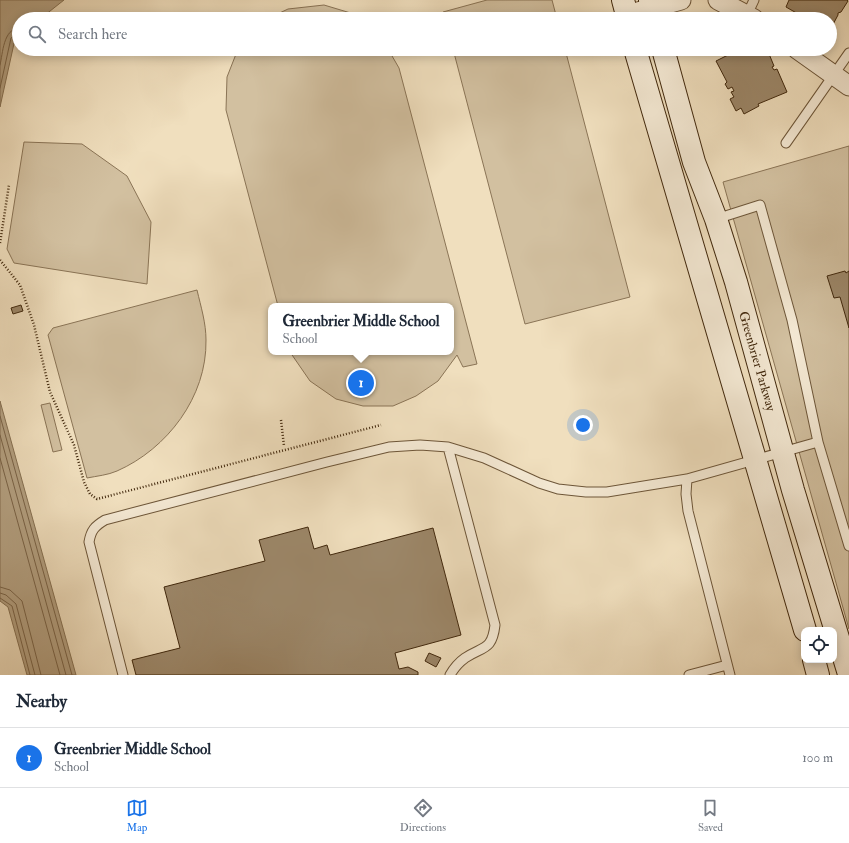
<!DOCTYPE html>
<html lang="en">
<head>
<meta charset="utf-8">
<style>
  body { margin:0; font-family:"IM FELL Double Pica",serif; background:#f6f6f7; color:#1f2937 }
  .controls { position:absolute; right:12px; bottom:12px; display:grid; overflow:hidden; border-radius:8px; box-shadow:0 2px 10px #0003 }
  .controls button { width:36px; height:36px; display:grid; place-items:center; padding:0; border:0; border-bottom:1px solid #e0e1e3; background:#fff; color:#1f2937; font:20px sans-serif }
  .you { position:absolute; left:583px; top:425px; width:14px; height:14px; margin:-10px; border:3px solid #fff; border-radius:50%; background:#1a73e8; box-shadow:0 0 0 6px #1a73e833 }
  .badge { display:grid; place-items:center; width:26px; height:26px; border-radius:50%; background:#1a73e8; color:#fff; font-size:13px; font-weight:700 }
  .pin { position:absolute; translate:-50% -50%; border:2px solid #fff; box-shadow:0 1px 4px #0006 }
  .popup { position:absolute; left:268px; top:303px; width:186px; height:52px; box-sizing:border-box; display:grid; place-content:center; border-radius:8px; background:#fff; filter:drop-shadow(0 1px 3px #0005); font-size:13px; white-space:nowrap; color:#747a83 }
  .popup b { font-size:15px; color:#1f2937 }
  .popup::after { content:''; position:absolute; left:50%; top:100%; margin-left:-8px; border:8px solid transparent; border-top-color:#fff }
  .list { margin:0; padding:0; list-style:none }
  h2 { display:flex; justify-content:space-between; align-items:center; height:52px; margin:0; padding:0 16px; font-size:17px }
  h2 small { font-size:13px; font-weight:400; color:#747a83 }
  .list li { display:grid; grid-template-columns:26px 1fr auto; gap:12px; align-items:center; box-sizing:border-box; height:60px; padding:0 16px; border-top:1px solid #e0e1e3 }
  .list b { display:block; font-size:15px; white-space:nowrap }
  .list p { margin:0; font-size:13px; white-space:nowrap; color:#747a83 }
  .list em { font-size:13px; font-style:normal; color:#747a83 }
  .icon { flex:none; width:22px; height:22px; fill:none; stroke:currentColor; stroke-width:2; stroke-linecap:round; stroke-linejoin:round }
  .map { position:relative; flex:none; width:849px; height:675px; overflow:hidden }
  .search { position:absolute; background:#fff; box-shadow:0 2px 10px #0003; left:12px; right:12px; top:12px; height:44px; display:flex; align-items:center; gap:10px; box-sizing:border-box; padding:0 14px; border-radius:22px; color:#747a83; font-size:15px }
  .sheet { height:112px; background:#fff }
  nav { display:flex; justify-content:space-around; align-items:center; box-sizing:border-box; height:56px; border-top:1px solid #e0e1e3; background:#fff; font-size:11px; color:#747a83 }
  nav a { display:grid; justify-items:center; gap:2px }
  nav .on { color:#1a73e8 }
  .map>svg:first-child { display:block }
  .green { fill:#d2c0a0; stroke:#8a7456 }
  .water { fill:#b4a182; stroke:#867153 }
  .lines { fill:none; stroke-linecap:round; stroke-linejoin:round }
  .shore { stroke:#7a6448; stroke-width:1 }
  .building { fill:#9c8769; stroke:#41280d }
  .service-casing { stroke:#6d5639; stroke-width:11 }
  .minor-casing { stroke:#6d5639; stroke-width:21 }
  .secondary-casing { stroke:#41280d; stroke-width:24 }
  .path { stroke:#41280d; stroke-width:2.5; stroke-dasharray:1 2; stroke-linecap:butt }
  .service { stroke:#f5ead5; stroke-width:9 }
  .minor { stroke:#f5ead5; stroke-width:19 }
  .secondary { stroke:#f5ead5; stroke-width:22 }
  .labels { text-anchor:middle; stroke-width:4; stroke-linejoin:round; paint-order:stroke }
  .street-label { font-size:13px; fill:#41280d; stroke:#f5ead5 }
</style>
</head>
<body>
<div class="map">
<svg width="849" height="675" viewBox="0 0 849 675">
  <rect width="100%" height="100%" fill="#f0dfbe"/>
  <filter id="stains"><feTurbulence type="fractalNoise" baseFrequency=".005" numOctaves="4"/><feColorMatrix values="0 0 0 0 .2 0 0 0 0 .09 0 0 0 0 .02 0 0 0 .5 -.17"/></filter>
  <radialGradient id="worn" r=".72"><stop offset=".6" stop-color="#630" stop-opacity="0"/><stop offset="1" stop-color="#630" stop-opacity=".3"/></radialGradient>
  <!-- green -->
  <path class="green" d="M487,0H552L557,19H445L443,12Z
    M324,5L354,14L360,19H267L288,9Z
    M238,49H388L399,68L477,364L463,367L457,355L438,381L416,396L393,406H363L336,399L310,381L290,352H451V306H278L226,110L227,77Z
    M453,49H565L630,297L525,324Z
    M24,142L82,144L127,176L151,222L147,284L14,263L7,249Z
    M849,146V629L723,182Z
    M197,290C201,307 206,323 206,340C207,397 167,449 117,471C108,475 97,476 87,478L48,335L53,328Z
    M50,403L62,450L53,452L41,405Z"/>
  <!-- water -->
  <path class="water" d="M0,0H64L40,19H19V36L15,39L0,107Z
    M0,401L76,675H27L8,607L0,601Z"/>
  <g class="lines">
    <!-- shore -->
    <path class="shore" d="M0,65C3,53 3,29 19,28
      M0,88L11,38L19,33
      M0,416L72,675
      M0,435L66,675
      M0,458L60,675
      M0,587L10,590L22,601L41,675
      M0,593L6,595L16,604L35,675
      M0,598L12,606L30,675"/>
  </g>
  <!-- building -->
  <path class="building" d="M789,0H847L848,1L841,12L838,13V15L830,30V19H807L786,7Z
    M740,49H767L774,66L772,67L774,70L777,69L787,92L758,104L759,106L744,114L741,108L736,111L730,99L734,97L731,92L734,91L732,87L728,89L725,84L727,82L716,61Z
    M845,271L846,273L849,271V328L840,297L834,298L827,276Z
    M21,305L23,311L13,314L11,308Z
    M308,527L314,549L327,545L330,555L433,528L461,635L395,653L399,669L408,667L418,672V675H136L132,660L180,648L164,587L265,561L259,540Z
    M429,653L441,658L436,667L425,661Z"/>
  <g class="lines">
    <defs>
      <path id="service" d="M747,15L754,0
        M786,143L849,53
        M818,442L849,546
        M448,447L495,625C492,651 483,646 465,658C458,663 454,668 450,675
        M687,479L686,494L688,511L730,675
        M123,675L89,542C91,530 95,526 105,520L327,462L389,447L420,445L448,447L484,458L539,483L558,489L586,492H607L687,479L818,442L792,320L760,205L716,219
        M689,675L727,665"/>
      <path id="minor" d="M718,0L754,19
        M627,15L681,0
        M797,49L849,86"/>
      <path id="secondary" d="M623,0L628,19
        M650,0L655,19
        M635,49L805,630
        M663,49L694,162L716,219L736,282L793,490L849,674
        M814,660L818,675"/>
    </defs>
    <!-- service casing -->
    <use href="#service" class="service-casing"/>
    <!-- minor casing -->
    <use href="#minor" class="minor-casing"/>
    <!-- secondary casing -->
    <use href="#secondary" class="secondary-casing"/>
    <!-- path -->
    <path class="path" d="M0,243L9,185
      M0,260L20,285L34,325L50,392L74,445L84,482L90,494L97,499L381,425
      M281,420L284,446"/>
    <!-- service -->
    <use href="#service" class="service"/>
    <!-- minor -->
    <use href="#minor" class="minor"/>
    <!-- secondary -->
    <use href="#secondary" class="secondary"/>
  </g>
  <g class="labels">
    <!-- street labels -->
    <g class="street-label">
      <text transform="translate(758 361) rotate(74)" y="5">Greenbrier Parkway</text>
    </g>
  </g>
  <rect width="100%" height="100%" filter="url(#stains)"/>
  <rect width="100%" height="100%" fill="url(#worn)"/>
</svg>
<div class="controls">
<button><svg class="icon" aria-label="locate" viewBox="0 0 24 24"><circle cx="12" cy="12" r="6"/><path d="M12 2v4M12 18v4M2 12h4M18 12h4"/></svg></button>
</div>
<div class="you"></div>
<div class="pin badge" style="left:361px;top:383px">1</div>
<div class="popup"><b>Greenbrier Middle School</b>School</div>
<div class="search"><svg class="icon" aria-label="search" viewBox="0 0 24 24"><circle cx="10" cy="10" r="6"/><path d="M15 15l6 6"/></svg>Search here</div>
</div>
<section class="sheet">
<h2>Nearby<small></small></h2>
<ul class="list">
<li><span class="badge">1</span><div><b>Greenbrier Middle School</b><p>School</p></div><em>100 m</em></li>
</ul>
</section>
<nav>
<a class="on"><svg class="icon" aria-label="map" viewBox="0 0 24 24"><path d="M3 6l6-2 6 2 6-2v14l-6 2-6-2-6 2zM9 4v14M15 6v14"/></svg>Map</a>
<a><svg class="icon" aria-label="directions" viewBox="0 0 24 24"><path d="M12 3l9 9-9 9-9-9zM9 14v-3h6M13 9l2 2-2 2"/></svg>Directions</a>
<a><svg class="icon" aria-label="saved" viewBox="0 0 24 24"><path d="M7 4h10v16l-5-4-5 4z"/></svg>Saved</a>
</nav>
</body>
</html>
